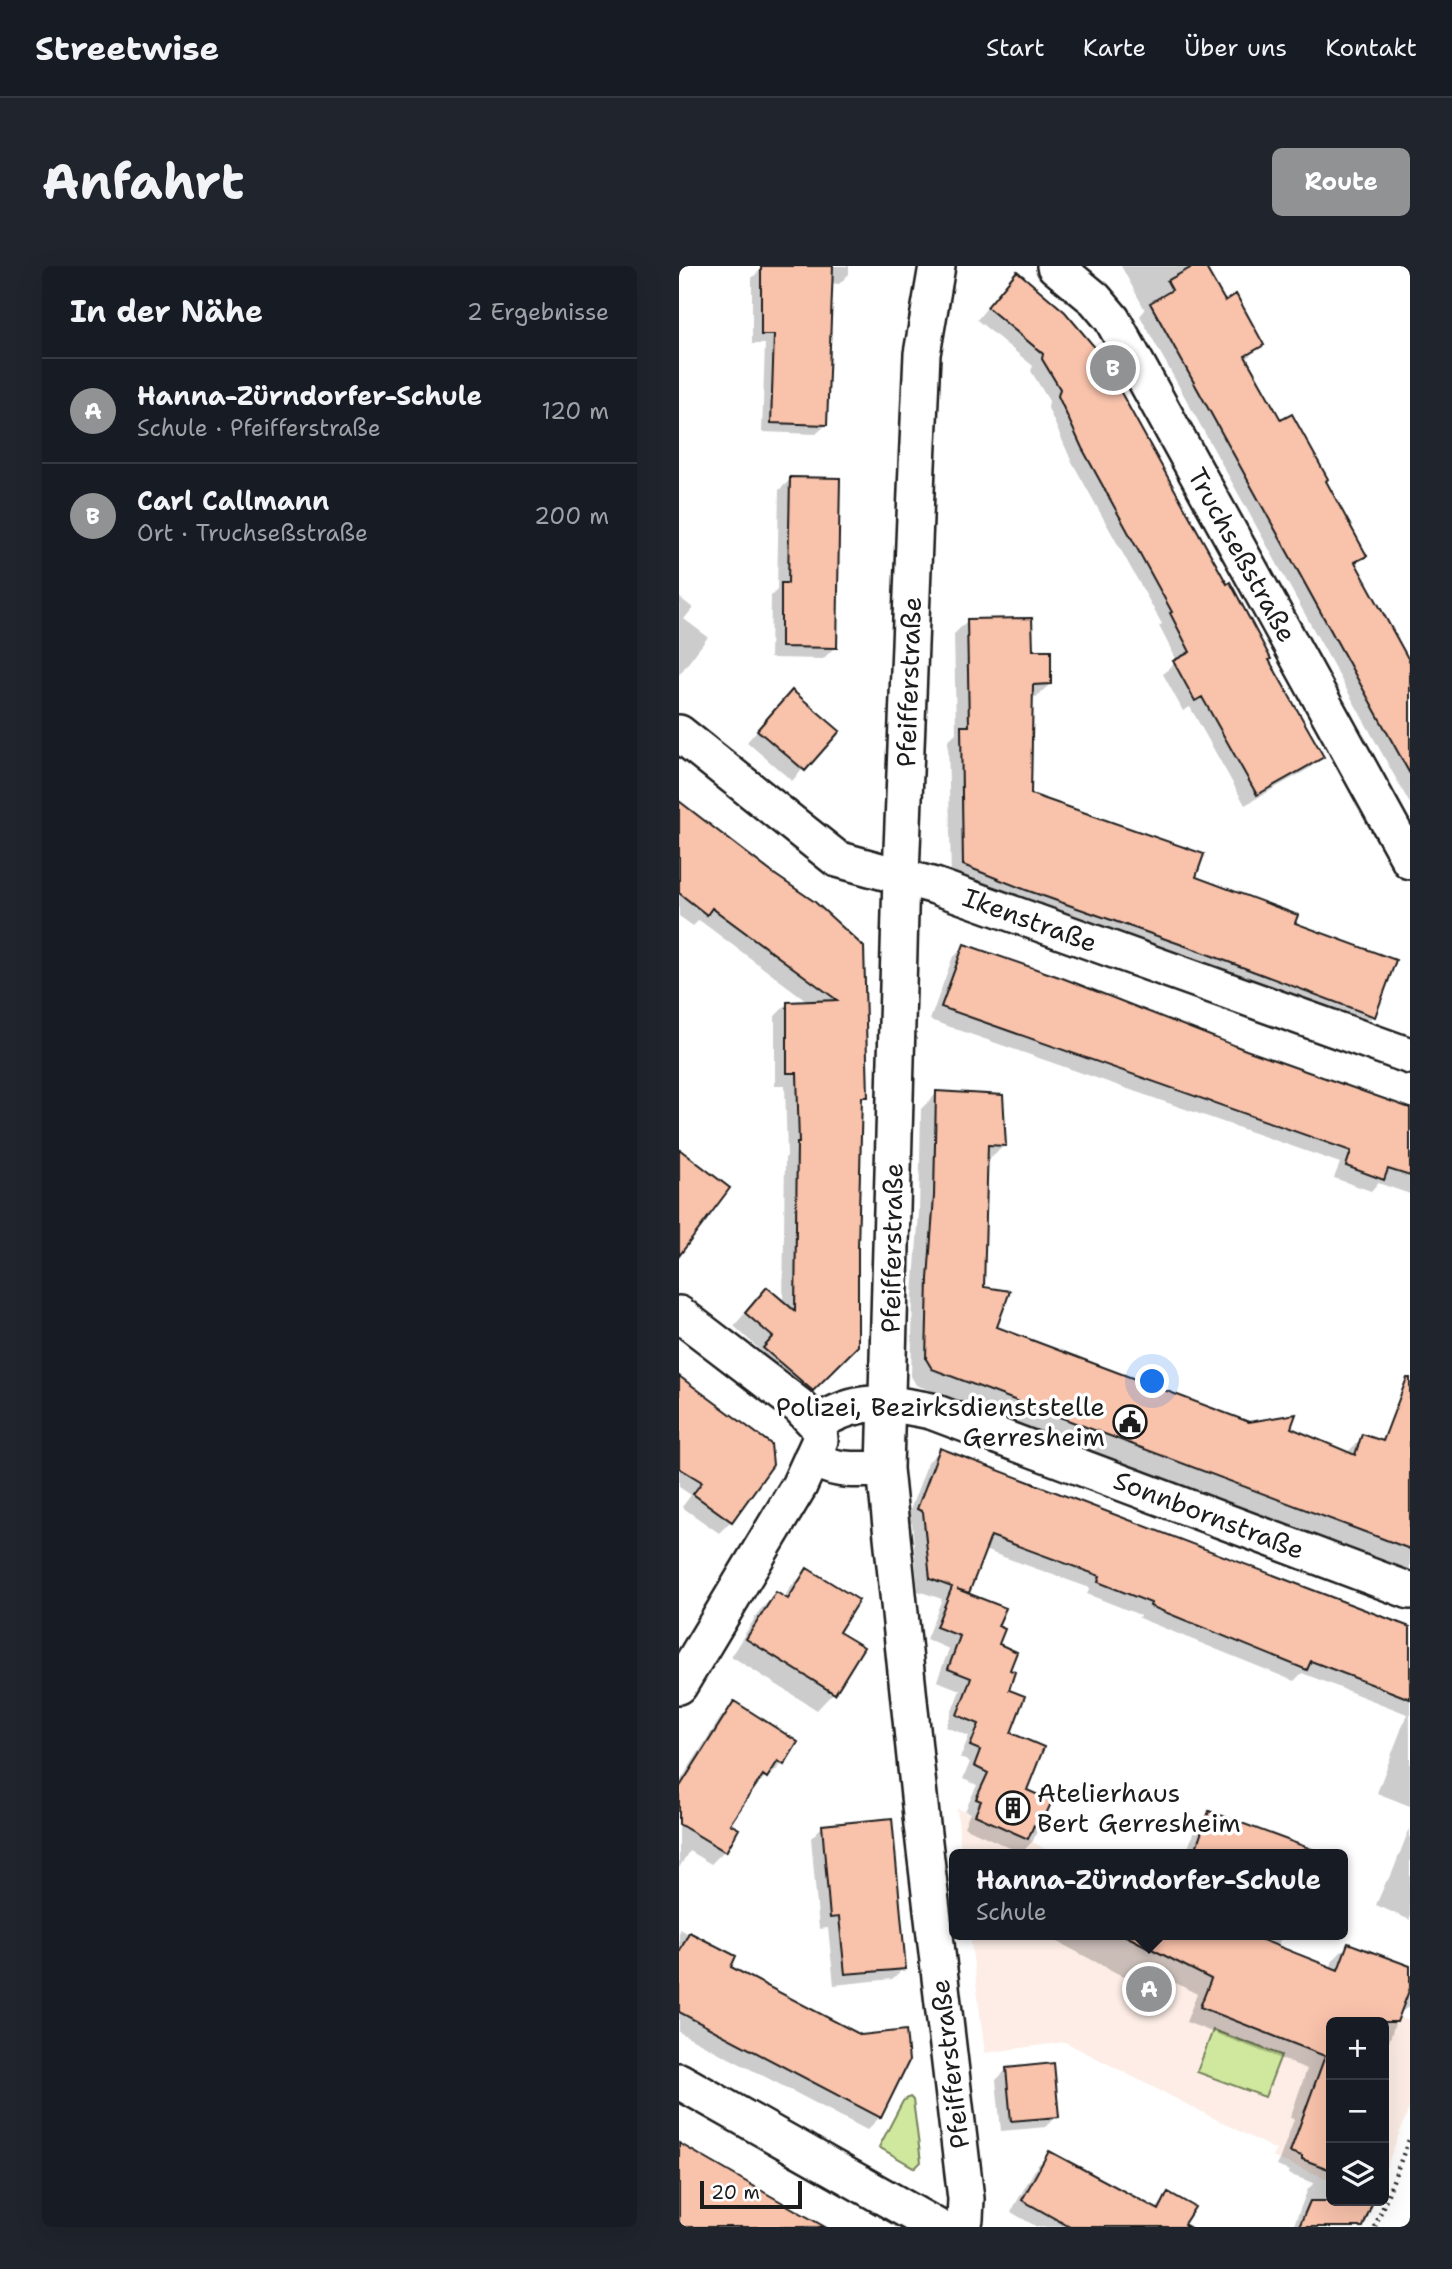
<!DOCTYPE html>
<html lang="de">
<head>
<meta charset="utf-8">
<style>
  body { margin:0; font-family:"Shantell Sans",sans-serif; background:#20242c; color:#f1f3f6 }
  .controls { position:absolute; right:21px; bottom:21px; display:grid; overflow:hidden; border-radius:10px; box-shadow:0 7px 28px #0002 }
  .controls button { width:63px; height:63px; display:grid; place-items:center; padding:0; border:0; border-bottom:2px solid #363941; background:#171b24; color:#f1f3f6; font:35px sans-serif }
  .scale { position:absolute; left:21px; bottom:18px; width:102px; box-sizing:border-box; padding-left:7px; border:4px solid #1c1c1c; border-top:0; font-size:19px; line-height:24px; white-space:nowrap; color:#1c1c1c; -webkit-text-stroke:5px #fff; paint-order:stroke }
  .you { position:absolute; left:474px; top:1116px; width:24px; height:24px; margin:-18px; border:5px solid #fff; border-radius:50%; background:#1a73e8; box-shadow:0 0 0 10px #1a73e833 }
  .badge { display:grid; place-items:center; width:46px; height:46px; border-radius:50%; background:#919294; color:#fff; font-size:23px; font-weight:700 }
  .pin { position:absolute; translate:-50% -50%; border:4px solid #fff; box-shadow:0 2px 7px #0006 }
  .popup { position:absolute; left:270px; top:1583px; width:399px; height:91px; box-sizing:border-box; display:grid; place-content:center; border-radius:10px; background:#171b24; filter:drop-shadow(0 2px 5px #0005); font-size:23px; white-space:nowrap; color:#9ea1a6 }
  .popup b { font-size:26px; color:#f1f3f6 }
  .popup::after { content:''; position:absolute; left:50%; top:100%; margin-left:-14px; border:14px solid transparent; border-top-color:#171b24 }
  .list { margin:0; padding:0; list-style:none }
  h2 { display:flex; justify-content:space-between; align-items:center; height:91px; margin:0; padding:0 28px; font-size:30px }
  h2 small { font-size:23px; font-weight:400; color:#9ea1a6 }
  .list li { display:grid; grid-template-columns:46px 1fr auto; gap:21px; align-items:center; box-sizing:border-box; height:105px; padding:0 28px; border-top:2px solid #363941 }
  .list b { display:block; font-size:26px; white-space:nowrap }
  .list p { margin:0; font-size:23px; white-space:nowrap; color:#9ea1a6 }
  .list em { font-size:23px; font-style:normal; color:#9ea1a6 }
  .icon { flex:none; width:38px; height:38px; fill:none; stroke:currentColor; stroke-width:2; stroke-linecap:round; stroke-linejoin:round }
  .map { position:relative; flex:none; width:731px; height:1961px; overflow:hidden; border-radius:10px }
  header { display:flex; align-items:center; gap:42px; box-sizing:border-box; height:98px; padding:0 35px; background:#171b24; border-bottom:2px solid #363941 }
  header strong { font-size:33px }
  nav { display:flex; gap:38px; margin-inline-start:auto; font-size:24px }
  .intro { display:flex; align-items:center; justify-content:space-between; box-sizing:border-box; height:168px; padding:0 42px }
  h1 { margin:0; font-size:49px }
  .button { padding:18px 32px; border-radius:10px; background:#919294; color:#fff; font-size:24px; font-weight:700 }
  main { display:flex; gap:42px; padding:0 42px }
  aside { flex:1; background:#171b24; border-radius:10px; box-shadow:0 7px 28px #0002 }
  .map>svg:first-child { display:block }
  .built { fill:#fdede6 }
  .green { fill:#cfe89e; stroke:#76825d; stroke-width:2 }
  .shadow { fill:#0003 }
  .building { fill:#f8c2ab; stroke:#1c1c1c; stroke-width:2 }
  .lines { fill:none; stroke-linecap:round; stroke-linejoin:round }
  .minor-casing { stroke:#1c1c1c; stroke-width:40 }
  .path { stroke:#1c1c1c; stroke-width:4.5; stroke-dasharray:2 5; stroke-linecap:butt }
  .minor { stroke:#fff; stroke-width:35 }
  .tram { stroke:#1c1c1c; stroke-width:2 }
  .labels { text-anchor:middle; stroke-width:7; stroke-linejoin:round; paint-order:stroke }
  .street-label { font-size:26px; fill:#1c1c1c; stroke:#fff }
  .poi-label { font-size:26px; fill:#1c1c1c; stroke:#fff; text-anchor:end }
</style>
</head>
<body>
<header>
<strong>Streetwise</strong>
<nav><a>Start</a><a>Karte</a><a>Über uns</a><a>Kontakt</a></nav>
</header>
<div class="intro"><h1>Anfahrt</h1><a class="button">Route</a></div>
<main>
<aside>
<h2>In der Nähe<small>2 Ergebnisse</small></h2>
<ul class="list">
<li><span class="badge">A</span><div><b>Hanna-Zürndorfer-Schule</b><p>Schule · Pfeifferstraße</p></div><em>120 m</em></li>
<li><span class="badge">B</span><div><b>Carl Callmann</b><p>Ort · Truchseßstraße</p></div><em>200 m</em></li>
</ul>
</aside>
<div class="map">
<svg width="731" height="1961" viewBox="0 0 731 1961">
  <rect width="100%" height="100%" fill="#fff"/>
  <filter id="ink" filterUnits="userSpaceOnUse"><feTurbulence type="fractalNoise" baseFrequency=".0143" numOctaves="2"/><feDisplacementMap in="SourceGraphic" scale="14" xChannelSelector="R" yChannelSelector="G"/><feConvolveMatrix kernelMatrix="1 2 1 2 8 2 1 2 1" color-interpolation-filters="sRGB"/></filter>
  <g filter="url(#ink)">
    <!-- built -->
    <path class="built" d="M278,1542L349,1573L374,1588H282Z
      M291,1669H523L580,1699L731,1755V1840L705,1907V1756H652V1914L593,1891L597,1884L386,1776L306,1787Z"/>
    <!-- green -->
    <path class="green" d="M534,1764L602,1789L586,1831L518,1806Z
      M231,1831L234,1834L242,1896L236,1902L200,1881L224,1835Z"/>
    <!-- shadow -->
    <path class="shadow" d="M97,0H170V8L160,18L152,17L147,159L137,168L83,166L86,78H73V12L83,2Z
      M442,0H524L545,37L583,79L566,94L601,157L645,215L685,289L676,299L731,400V538L461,50L466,44Z
      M326,19L588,394L642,491L631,502L566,539L511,441L504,445L484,408L498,395L480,360L483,358L392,194L369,142L370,135L352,105L354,100L298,54Z
      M112,213L156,381L144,393L91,392L92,330L98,324L100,224Z
      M0,331L14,342L5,353L29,371L0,409Z
      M288,355L352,386L371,418L357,431H352L351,529L515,612L614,659L694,750L681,763L272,612L269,475L277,467L275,368Z
      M102,437L158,465L113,515L68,476Z
      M0,537L94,609L135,638L187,830L181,836L177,1079L120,1137L73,1096L82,1085L55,1060L75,1036L104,1038L106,892L108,890L106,819H96V750L109,737H131L20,654L14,660L0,650Z
      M285,680L566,785L731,844V928L699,917L692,925L655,912L661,897L251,754L273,693Z
      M258,827L325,880L307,895L303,1023L315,1062L570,1158L610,1163L668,1187L684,1170L731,1211V1305L237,1119L232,1110L234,1029L240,946L242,843Z
      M0,1112L52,1255L40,1267L3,1241L12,1229L0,1221Z
      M261,1184L731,1364V1540L698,1527L728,1448L623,1407L615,1415L460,1352L461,1349L408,1328L411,1322L305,1284L287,1328L317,1361V1379L328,1405L329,1468L346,1525L370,1535L354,1575L342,1587L285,1561L291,1547L286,1545L298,1519L284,1513L291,1496L281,1492L290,1470L267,1461L281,1424L258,1415L270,1383L247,1373L263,1333L239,1325L233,1257L227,1255L249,1196Z
      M129,1304L158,1366L183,1382L154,1427L138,1444L52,1390L81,1344L97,1328L105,1332L112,1320Z
      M55,1437L103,1498L90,1511L88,1509L73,1524L49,1559L45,1585L32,1598L10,1585L0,1602V1517L42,1451Z
      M531,1547L643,1588H507L516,1562Z
      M144,1560L225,1702L213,1713L155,1719L149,1662L140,1663L132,1572Z
      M731,1561V1654L697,1639L707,1616L712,1610Z
      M0,1663L54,1691L49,1701L201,1851L188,1864L0,1766Z
      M366,1669H603L598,1682L651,1703L654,1694L669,1679L716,1696L718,1695L731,1699V1740L719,1748L705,1791V1756H652V1935H692L682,1961H614L629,1923L635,1917L609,1908L610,1905L598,1900L615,1853L611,1852L628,1803L507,1756L518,1728L460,1698L447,1712Z
      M328,1803L378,1850L367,1861L322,1865L317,1814Z
      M370,1888L476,1944L490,1928L503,1958L508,1961H358L332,1946L358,1900Z"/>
    <!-- building -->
    <path class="building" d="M82,0H154L148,159L92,157L95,69H82Z
      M515,0H526L546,35L557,28L585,79L566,90L602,154L613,148L649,213L647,215L688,290L676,296L731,396V508L471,37L493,24L488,15Z
      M338,5L386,46L419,85L548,318L551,316L592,393L590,394L645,491L578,529L523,431L516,435L494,395L511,386L491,347L493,346L403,182L379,130L381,123L363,93L364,88L308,41Z
      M111,211L161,212L158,382L102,381V317H109Z
      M353,352L354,384H372V418L354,419L352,528L525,588L517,611L619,649L616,657L717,694L696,751L515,683L347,624L284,599L282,460H290L288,353Z
      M113,424L161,465L126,505L78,464Z
      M0,535L95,608L136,636L185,681L189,831H183L179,982V1080L134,1125L84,1082L94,1071L66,1047L88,1021L116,1045L118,877H120L118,807H108V736L158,734L33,642L28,649L0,627Z
      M285,678L386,713L567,784L731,842V910L709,903L705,914L667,900L672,885L262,741Z
      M257,825L324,829L327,880L309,879L305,1021L331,1025L318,1061L570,1156L617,1148L612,1162L676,1189L683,1168L704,1175L728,1112H731V1283L253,1103L247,1093L249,1013L255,930Z
      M0,883L51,922L0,990Z
      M0,1110L92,1178L94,1199L53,1256L14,1228L23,1216L0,1202Z
      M261,1182L731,1361V1433L632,1395L628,1404L471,1340L472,1337L419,1316L421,1310L312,1270L290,1327L278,1323L327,1342L319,1360L326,1363L320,1378L338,1386L331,1404L336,1406L330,1424L346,1430L332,1467L365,1481L348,1524L373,1535L361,1562L355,1559L349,1573L296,1549L302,1535L297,1533L309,1507L295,1500L301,1484L291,1480L300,1458L278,1449L292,1412L269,1403L281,1370L257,1361L273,1321L251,1313L244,1246L238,1243Z
      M128,1302L180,1334L160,1366L185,1381L156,1428L67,1373L97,1326L109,1333Z
      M55,1435L119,1476L105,1499L99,1495L88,1512L84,1509L51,1558L60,1563L47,1586L0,1558V1522Z
      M530,1545L638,1585L637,1588H515Z
      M213,1552L227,1703L166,1708L160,1651L151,1652L143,1559Z
      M10,1666L57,1690L52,1701L182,1769L227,1764L230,1795L202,1852L0,1746V1687Z
      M445,1669H580L581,1673L659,1704L669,1677L731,1700V1722L718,1756H652V1904L623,1893V1890L611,1886L646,1790L521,1741L532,1713Z
      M375,1797L380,1851L332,1855L327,1802Z
      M0,1877L90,1929L146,1961H0Z
      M370,1885L480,1944L489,1926L516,1941L505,1958L510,1961H391L343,1934Z
      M631,1935H694L684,1961H620Z"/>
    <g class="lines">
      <defs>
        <path id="minor" d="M258,0L243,88L238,200L222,609L206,1203L243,1559L287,1933L286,1953L283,1961
          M376,0L416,33L433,53L731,595
          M0,467L158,593L256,620L731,790
          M0,1048L120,1140L137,1158L140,1164L141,1174L120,1220L0,1420
          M137,1158C179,1131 206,1136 252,1145L731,1325
          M133,1191C159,1208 176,1203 206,1203
          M0,1815L258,1961"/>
      </defs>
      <!-- minor casing -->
      <use href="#minor" class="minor-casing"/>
      <!-- path -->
      <path class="path" d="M696,1961L731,1871"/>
      <!-- minor -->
      <use href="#minor" class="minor"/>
      <!-- tram -->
      <path class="tram" d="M729,1961L731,1955"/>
    </g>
  </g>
  <!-- icons -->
  <defs>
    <symbol id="civic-ring" viewBox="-11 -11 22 22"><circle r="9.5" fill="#fff" stroke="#1c1c1c" stroke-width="1.5"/><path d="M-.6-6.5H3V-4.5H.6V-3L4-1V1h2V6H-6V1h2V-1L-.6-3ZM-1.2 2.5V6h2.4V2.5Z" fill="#1c1c1c"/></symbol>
    <symbol id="building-ring" viewBox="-11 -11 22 22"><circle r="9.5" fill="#fff" stroke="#1c1c1c" stroke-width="1.5"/><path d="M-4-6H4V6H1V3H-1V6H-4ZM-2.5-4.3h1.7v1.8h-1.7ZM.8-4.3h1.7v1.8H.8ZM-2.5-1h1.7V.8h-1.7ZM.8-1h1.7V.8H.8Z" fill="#1c1c1c"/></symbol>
  </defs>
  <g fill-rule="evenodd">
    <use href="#civic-ring" x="432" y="1137" width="38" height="38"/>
    <use href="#building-ring" x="315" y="1523" width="38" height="38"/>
  </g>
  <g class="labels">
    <!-- street labels -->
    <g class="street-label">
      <text transform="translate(563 289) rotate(61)" y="9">Truchseßstraße</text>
      <text transform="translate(230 416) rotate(-88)" y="9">Pfeifferstraße</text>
      <text transform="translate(351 654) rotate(20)" y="9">Ikenstraße</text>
      <text transform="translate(213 982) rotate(-89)" y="9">Pfeifferstraße</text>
      <text transform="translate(530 1249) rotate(21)" y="9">Sonnbornstraße</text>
      <text transform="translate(271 1798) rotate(-97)" y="9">Pfeifferstraße</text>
    </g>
    <!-- poi labels -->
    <g class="poi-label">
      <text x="426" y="1150">Polizei, Bezirksdienststelle<tspan x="426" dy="30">Gerresheim</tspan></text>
      <text x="358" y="1536" text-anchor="start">Atelierhaus<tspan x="358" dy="30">Bert Gerresheim</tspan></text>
    </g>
  </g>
</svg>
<div class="controls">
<button>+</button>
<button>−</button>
<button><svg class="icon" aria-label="layers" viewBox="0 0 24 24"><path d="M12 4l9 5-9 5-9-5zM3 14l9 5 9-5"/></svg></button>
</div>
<div class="scale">20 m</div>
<div class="you"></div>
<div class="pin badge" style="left:470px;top:1723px">A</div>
<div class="popup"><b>Hanna-Zürndorfer-Schule</b>Schule</div>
<div class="pin badge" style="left:434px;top:102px">B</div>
</div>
</main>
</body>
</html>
